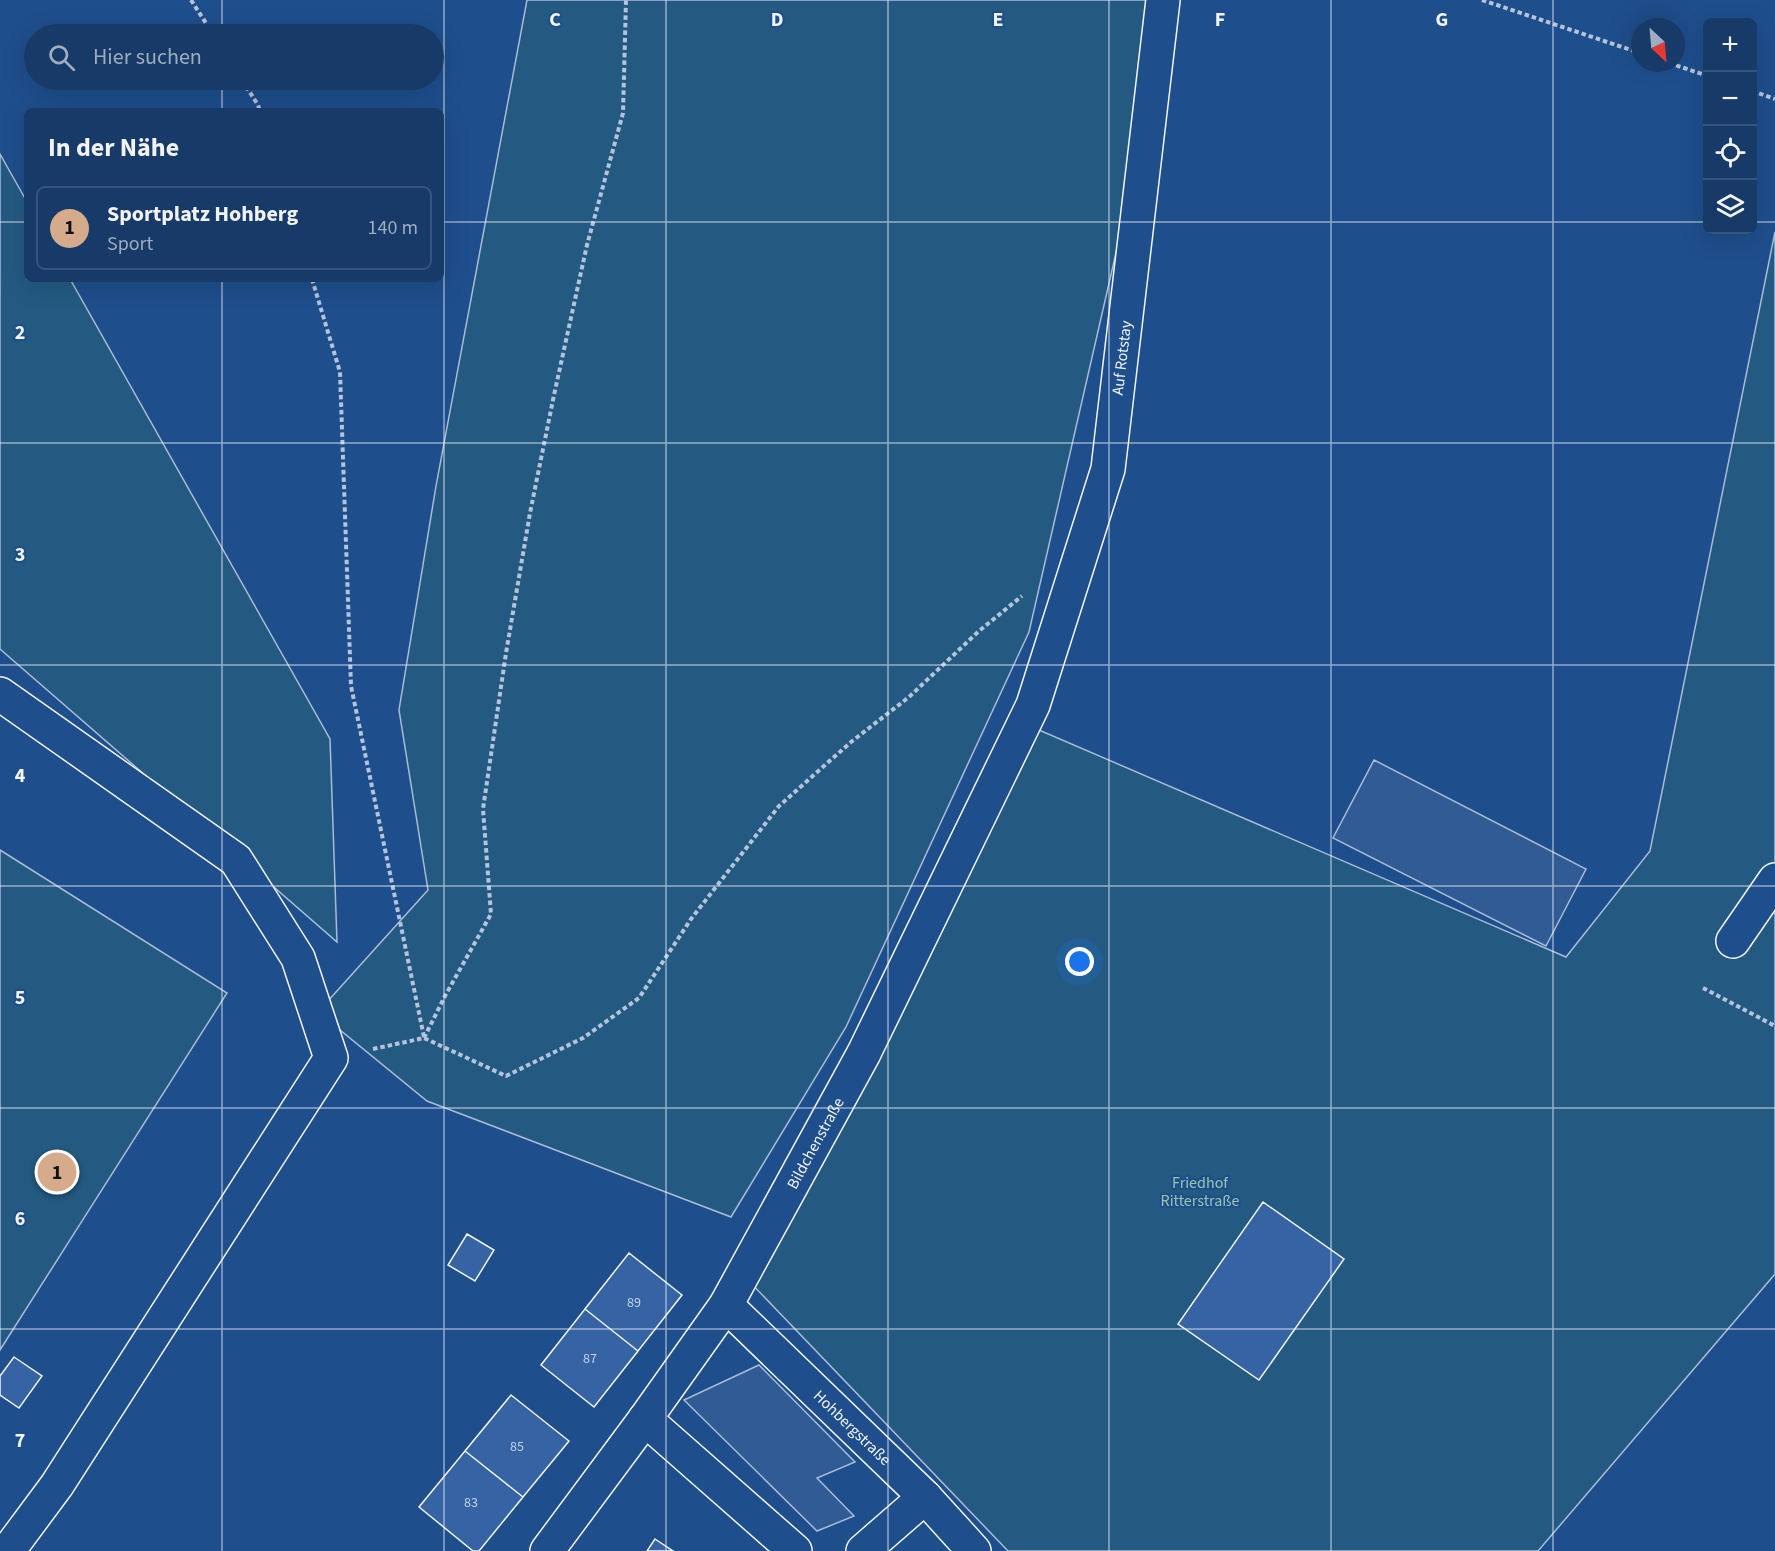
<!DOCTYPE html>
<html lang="de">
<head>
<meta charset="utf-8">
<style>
  body { margin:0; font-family:"Source Sans 3",sans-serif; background:#20416f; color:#f1f3f6 }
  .controls { position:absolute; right:18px; top:18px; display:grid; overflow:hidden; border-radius:9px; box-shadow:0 6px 24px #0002 }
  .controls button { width:54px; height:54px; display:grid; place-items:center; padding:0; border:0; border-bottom:2px solid #36547d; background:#173a69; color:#f1f3f6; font:30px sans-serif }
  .compass { position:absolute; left:1631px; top:18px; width:54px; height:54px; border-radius:50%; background:#173a69; box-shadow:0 6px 24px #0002; rotate:154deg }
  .you { position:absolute; left:1080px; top:962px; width:21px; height:21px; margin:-15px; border:4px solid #fff; border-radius:50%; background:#1a73e8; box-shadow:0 0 0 9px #1a73e833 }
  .badge { display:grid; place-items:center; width:39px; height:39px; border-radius:50%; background:#d6ab8b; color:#111; font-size:20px; font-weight:700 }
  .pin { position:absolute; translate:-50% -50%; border:3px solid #fff; box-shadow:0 2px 6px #0006 }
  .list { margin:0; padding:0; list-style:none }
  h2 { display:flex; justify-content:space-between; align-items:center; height:78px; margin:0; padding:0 24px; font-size:26px }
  h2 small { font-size:20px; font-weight:400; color:#9eadc0 }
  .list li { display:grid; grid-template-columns:39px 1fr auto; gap:18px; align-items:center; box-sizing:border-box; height:84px; margin:0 12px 12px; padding:0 12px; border:2px solid #36547d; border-radius:9px }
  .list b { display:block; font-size:22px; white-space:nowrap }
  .list p { margin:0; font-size:20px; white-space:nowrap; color:#9eadc0 }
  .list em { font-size:20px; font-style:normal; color:#9eadc0 }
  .icon { flex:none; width:33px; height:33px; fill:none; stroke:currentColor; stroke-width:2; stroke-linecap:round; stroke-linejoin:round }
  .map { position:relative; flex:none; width:1775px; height:1551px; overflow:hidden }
  .search { position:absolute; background:#173a69; box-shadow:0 6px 24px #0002; left:24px; top:24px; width:420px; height:66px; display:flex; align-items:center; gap:15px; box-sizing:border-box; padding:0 21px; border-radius:33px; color:#9eadc0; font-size:22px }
  .panel { position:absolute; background:#173a69; box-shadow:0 6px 24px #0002; left:24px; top:108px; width:420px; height:174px; border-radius:9px }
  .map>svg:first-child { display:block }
  .green { fill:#245a82; stroke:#a8bbd7; stroke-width:1.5 }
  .parking { fill:#305b95; stroke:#a8bbd7; stroke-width:1.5 }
  .building { fill:#3563a3; stroke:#f2f6ff; stroke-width:1.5 }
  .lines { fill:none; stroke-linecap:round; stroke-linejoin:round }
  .minor-casing { stroke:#f2f6ff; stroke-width:36 }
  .path { stroke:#b3c4dc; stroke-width:4; stroke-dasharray:4.5 3; stroke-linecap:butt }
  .minor { stroke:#1f4e8c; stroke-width:33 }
  .grid { fill:none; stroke:#f2f6ff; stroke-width:1.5; stroke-opacity:0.55 }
  .labels { text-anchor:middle; stroke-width:4.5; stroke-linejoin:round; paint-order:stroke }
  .number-label { font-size:14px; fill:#c3d1e8 }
  .street-label { font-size:16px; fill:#f2f6ff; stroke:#1f4e8c }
  .park-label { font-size:16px; fill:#97c8a6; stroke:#1f4e8c }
  .grid-label { font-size:20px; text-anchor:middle; font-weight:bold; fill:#f2f6ff; stroke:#1f4e8c; stroke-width:4.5; stroke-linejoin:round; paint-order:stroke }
</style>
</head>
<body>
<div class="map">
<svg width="1775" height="1551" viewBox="0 0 1775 1551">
  <rect width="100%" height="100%" fill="#1f4e8c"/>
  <!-- green -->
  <path class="green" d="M527,0H1174L1029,632L846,1027L731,1217L427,1101L318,1012L428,890L399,710L436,486Z
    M0,154L27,202V279H70L330,739L337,942L0,649Z
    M1775,232V1274L1538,1551H1008L747,1279L1039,730L1566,957L1650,851Z
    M0,850L227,993L0,1350Z"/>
  <!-- parking -->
  <path class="parking" d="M1374,760L1586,869L1546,946L1333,838Z
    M759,1365L855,1462L817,1478L854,1516L817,1531L684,1400Z"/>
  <!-- building -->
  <path class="building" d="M1263,1202L1344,1259L1259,1380L1178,1324Z
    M467,1234L494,1250L475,1281L448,1265Z
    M629,1253L682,1295L638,1351L585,1309Z
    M585,1309L638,1351L594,1407L541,1365Z
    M14,1357L42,1376L19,1408L0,1395V1376Z
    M511,1395L569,1441L523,1497L465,1451Z
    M465,1451L523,1497L479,1551H473L419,1507Z
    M655,1539L673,1551H647Z"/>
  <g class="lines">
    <defs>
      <g id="minor">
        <path d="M0,694L236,860L298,958L331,1058L57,1485L8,1551"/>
        <path d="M1733,941L1775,880"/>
        <path id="s1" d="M726,1305L925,1497L974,1551"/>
        <path d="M645,1419L795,1551"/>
        <path id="s2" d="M547,1551L645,1419L726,1305L864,1053L1033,705L1108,469L1163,0"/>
        <path d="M863,1551L925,1497"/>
      </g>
    </defs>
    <!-- minor casing -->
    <use href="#minor" class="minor-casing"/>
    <!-- path -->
    <path class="path" d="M191,0L213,34
      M1482,0L1640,53
      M1669,63L1708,76
      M242,80L258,105L260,111
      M1752,91L1775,99
      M312,279L340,372L351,686L424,1037
      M1703,988L1775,1026
      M424,1038L445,996L491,914L483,809L506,653L530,513L554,395L587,245L623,113L626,0
      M373,1049L424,1038L506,1076L583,1038L639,998L691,919L779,806L851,742L909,697L979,631L1022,596"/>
    <!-- minor -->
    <use href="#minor" class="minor"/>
  </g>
  <!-- grid -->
  <path class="grid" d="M222,0V34M444,0V1551M666,0V1551M888,0V1551M1109,0V1551M1331,0V1551M1553,0V1551M222,80V111M0,222H27M441,222H1708M1752,222H1775M222,279V1551M0,443H1775M0,665H1775M0,886H1775M0,1108H1775M0,1329H1775"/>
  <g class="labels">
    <!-- number labels -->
    <g class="number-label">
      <text x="634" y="1307">89</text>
      <text x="590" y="1363">87</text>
      <text x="517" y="1451">85</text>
      <text x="471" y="1507">83</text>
    </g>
    <!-- street labels -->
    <g class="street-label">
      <text dy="6" stroke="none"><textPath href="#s2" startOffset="1338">Auf Rotstay</textPath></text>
      <text dy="6" stroke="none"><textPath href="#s2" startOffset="489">Bildchenstraße</textPath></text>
      <text dy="6" stroke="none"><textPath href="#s1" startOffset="176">Hohbergstraße</textPath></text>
    </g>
    <!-- park labels -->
    <g class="park-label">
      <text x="1200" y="1188">Friedhof<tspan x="1200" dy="18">Ritterstraße</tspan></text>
    </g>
  </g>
  <g class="grid-label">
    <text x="555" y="26">C</text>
    <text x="777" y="26">D</text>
    <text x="998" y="26">E</text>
    <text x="1220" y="26">F</text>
    <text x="1442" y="26">G</text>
    <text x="20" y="339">2</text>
    <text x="20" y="561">3</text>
    <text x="20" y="782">4</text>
    <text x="20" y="1004">5</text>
    <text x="20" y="1225">6</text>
    <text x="20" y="1447">7</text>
  </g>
</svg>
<div class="controls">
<button>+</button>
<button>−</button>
<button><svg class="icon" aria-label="locate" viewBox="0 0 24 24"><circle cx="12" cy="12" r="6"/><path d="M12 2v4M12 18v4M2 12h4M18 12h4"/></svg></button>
<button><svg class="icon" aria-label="layers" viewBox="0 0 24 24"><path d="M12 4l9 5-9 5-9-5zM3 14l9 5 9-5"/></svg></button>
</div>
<svg class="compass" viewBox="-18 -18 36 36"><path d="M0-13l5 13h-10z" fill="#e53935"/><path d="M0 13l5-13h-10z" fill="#9eadc0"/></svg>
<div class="you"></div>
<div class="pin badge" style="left:57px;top:1172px">1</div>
<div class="search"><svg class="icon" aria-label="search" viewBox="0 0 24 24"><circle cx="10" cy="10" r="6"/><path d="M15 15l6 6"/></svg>Hier suchen</div>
<section class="panel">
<h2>In der Nähe<small></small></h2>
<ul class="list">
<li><span class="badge">1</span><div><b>Sportplatz Hohberg</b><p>Sport</p></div><em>140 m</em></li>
</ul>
</section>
</div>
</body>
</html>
